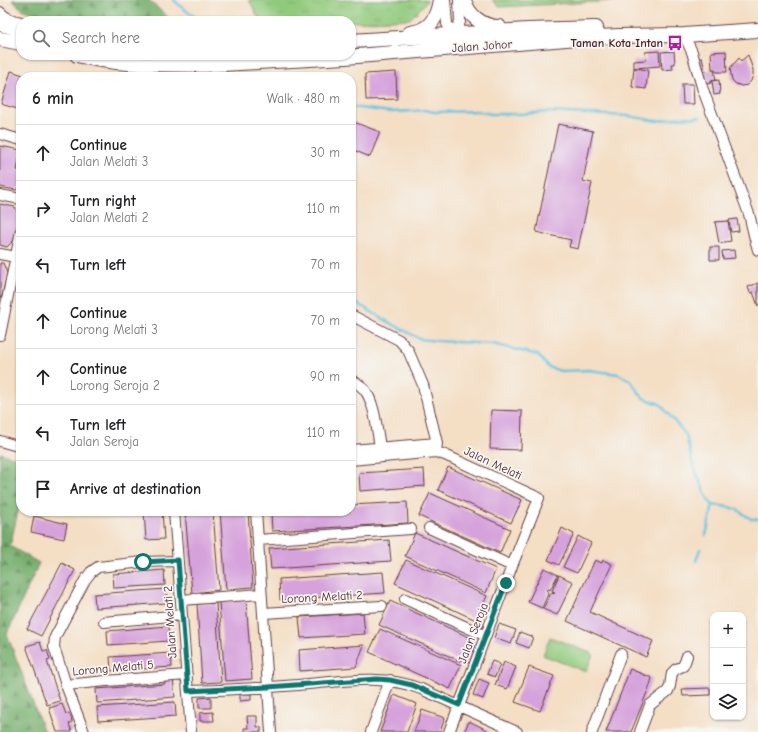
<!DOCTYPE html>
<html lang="en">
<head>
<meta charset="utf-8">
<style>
  body { margin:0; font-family:"Comic Neue",sans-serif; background:#f2f2f2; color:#202124 }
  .controls { position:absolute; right:12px; bottom:12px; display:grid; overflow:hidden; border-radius:8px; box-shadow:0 1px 3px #0004 }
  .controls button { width:36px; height:36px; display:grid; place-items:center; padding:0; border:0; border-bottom:1px solid #e0e0e0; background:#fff; color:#202124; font:20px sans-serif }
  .stop { position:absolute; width:12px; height:12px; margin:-9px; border:3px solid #0f766e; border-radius:50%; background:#fff }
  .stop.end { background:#0f766e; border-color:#fff; box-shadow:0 1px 4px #0008 }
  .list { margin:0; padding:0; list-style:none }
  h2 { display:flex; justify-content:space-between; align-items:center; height:52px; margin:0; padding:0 16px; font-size:17px }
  h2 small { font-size:13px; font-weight:400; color:#757577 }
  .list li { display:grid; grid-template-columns:26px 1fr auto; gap:12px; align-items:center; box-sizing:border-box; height:56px; padding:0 16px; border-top:1px solid #e0e0e0 }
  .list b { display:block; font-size:15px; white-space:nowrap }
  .list p { margin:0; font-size:13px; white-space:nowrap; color:#757577 }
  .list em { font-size:13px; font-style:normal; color:#757577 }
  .icon { flex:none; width:22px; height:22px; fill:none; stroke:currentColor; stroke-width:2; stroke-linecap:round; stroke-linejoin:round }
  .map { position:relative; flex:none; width:758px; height:732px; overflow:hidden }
  .search { position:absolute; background:#fff; box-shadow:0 1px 3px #0004; left:16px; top:16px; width:340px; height:44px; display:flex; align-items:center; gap:10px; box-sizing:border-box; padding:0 14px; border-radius:16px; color:#757577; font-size:15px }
  .panel { position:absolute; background:#fff; box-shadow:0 1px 3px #0004; left:16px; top:72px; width:340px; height:444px; border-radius:16px }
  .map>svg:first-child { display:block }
  .forest { fill:url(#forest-firs); stroke:#60664c }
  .park { fill:url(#park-tufts); stroke:#6e7454 }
  .pitch { fill:#92ca7d; stroke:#6e7454 }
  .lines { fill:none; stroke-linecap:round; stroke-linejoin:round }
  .stream { stroke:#61c1e0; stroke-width:2.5 }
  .building { fill:#d6a2db }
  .minor-casing { stroke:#643c42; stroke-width:12 }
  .highway-casing { stroke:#643c42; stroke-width:16 }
  .minor { stroke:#fff; stroke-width:10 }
  .highway { stroke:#fff; stroke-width:14 }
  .route { stroke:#0f766e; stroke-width:5 }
  .labels { text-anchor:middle; stroke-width:3.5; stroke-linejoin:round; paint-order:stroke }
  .poi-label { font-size:12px; font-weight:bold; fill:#4a1f2b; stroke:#f6f6f2; text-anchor:end }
  .street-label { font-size:12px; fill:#4a1f2b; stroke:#f6f6f2 }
</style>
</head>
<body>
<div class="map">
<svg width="758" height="732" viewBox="0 0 758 732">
  <defs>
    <pattern id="forest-firs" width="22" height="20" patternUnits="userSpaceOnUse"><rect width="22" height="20" fill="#75ae6c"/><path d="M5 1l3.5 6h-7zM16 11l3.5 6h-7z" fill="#628d59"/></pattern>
    <pattern id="park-tufts" width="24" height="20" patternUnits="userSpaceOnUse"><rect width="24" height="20" fill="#92ca7d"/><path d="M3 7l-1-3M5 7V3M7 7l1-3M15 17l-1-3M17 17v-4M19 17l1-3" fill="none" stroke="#7fad6c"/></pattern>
  </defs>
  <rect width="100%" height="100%" fill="#f6f6f2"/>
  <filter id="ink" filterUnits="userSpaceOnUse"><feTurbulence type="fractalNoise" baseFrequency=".025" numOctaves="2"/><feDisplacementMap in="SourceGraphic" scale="8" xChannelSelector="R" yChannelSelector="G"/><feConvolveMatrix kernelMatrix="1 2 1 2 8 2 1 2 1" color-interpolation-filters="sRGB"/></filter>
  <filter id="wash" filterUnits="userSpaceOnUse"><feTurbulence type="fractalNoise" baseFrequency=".012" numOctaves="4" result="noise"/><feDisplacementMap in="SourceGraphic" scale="16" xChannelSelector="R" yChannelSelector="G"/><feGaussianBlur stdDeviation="0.9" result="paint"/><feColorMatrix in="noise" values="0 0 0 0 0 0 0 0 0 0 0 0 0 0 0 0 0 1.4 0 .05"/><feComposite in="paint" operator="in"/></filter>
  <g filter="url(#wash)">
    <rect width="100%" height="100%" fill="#f4dec4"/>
    <!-- forest -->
    <path class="forest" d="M12,0H149L172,21H67L23,10Z
      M0,453L21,459V499L10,546L39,563L7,634L44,732H0Z"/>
    <!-- park -->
    <path class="park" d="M249,0H427L426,3L410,19L351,22L260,21Z
      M492,0H636L499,7Z"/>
    <!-- pitch -->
    <path class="pitch" d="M550,637L593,654L586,672L543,655Z"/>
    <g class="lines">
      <!-- stream -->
      <path class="stream" d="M174,0C183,9 193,18 206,21
        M226,68L228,77
        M351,107L391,112L414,111L425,110L434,112L477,111L491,114H520L549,112L628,116L657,121L675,118L700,117
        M351,300L392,324L420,339L438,341L493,344L538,355L548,367L561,371L589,370L618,374L630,380L643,398L660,404L686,435L693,465L705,493L709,501L713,505L729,507L738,510L751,519H758
        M706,535L713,505
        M696,561L700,549"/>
    </g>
    <g id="blocks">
      <!-- building -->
      <path class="building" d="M659,51L660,66L634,68V61L646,60L645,52Z
        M674,51L675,64H672L673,69L662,70L661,52Z
        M726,51L727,72H716L715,69H712L711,52Z
        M748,55L753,70V75L751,81L747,85L742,86L736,84L732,80L730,68L739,58L741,61Z
        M702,58L705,71L714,70L716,80L711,81V83L703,85L697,59Z
        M634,68L648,70L646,89L632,87Z
        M11,71L29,77H21V110L1,104Z
        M396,72L397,99L366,100L365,74Z
        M719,80L720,94L714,95L712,81Z
        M682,84H693L694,104H683Z
        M351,121L380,132L370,157L351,149Z
        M558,124L593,131L583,181L592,183L578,249L569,247L571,240L536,232Z
        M0,146L21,150L17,170L21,171V185L16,190L0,187Z
        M0,204L15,207L19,216L15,239L7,247L0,245Z
        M737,219L739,231L731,232L729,220Z
        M728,221L731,241L719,243L715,222Z
        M710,247H719V260H710Z
        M734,250L735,258L723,259L722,251Z
        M0,263H3L7,273L2,296L0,298Z
        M758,283V306L753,292L750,293L748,287Z
        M491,410L522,411L521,450L490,449Z
        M448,467L522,500L511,523L438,490Z
        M424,469L425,486L360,491L359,473Z
        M430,493L510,529L500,553L419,516Z
        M407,502L408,523L272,531L271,511H351V505Z
        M144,511H162L164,539L146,540Z
        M185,511H213L219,590L192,593Z
        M220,511H248L253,587L226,589Z
        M34,516L67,524L64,539L31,532Z
        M562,528L574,534L559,565L548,560Z
        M415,533L496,569L486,593L405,556Z
        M578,536L591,543L577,573L563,567Z
        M389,540L391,561L271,569L269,548Z
        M406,560L487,596L476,620L395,583Z
        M595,560L602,563L603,560L612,564L590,612L653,641L646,657L567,621Z
        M62,563L75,570L41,636L27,629Z
        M544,568L558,575L550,590L548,589L547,591L549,592L542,608L528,602Z
        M164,570L165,585L114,588L113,574Z
        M383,572L385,593L280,600L279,579Z
        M559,575L573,582L557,615L543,609L551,593L554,594L555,592L552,591Z
        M166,589L167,603L95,608L94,594Z
        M246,600L252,679L225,681L219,602Z
        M390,601L471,638L460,661L379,625Z
        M216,603L221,682L202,683L197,604Z
        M363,613L365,634L301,638L299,617Z
        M499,624L516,630L511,644L494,638Z
        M168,626L169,641L108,645L107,631Z
        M380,629L461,665L450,689L369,652Z
        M520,632L533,637L529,648L516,643Z
        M40,642L43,651L47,650L50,660L47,661L60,701L47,705L26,646Z
        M470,643L477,646L470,663L463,661Z
        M364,645L356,667L300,671L299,650Z
        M171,653L172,667L111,671L110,657Z
        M492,661L500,664L495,677L487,674Z
        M504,662L516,667L507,689L495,685Z
        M529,667L554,676L540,711L515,702Z
        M630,669L652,678L650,685L631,732H606Z
        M173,678L175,697L97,703L96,689L165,684V679Z
        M479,679L489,683L483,699L473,695Z
        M710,688V695L683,696L682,689Z
        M240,694H251V700L240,701Z
        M394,695L417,704L407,732H380Z
        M211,697V708H199V698Z
        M175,702L176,716L98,721L97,707Z
        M62,704L66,714L69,713L71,717L72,722L69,724L72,732H57L49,708Z
        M422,710L445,718L440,732H414Z
        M213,712L214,721H200V713Z
        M247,716H257V727H261V732H244V728H248Z
        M469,721L491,732H464Z"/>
    </g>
  </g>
  <g filter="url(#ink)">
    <use href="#blocks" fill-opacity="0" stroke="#643c42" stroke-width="1"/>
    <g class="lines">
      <defs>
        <path id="minor" d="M445,0L447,24L454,34L460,22L459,0
          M0,12C6,19 13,20 21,22
          M684,35L692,52L702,87L749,214L755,239L758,250
          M0,134L21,140
          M0,195L21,199
          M0,254L16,257
          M351,315L399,340L408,350L423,385L437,443L436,452L445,455L539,498L512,566L449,732
          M0,335L21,231
          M351,380C356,382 360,385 364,389C375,402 377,431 380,447
          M0,441L21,447
          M351,450L437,443
          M351,460L436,452
          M174,511L191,732
          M256,511L271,732
          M429,528L512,566
          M258,540L411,529
          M405,599L486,636
          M181,600L261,594
          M263,613L382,606
          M104,622L182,615
          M66,685L106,681L187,675
          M188,691C225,690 261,688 298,685C339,682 381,673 421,689L517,732
          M84,732L66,685L54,647L55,637L85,580L91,572L98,567L143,562L178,561
          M371,732L390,680
          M592,732L621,654
          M640,732L650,705L668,691L670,686L672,673L676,669L683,666L685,662L687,656"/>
        <path id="highway" d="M464,0C468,15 482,27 499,27
          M0,24L21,29
          M410,33C430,31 437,18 440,0
          M0,39L21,43
          M351,41L527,30L596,28
          M77,55L95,59L116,62L141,64L205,65L345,57L578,38L619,36L684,35L758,30"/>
      </defs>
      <!-- minor casing -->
      <use href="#minor" class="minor-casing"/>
      <!-- highway casing -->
      <use href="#highway" class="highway-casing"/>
      <!-- minor -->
      <use href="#minor" class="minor"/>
      <!-- highway -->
      <use href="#highway" class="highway"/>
    </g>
  </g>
  <g class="lines" filter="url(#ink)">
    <!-- route -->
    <path class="route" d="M143,562L178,560L188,691L268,687L377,679L390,680L412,685L459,705L506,583"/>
  </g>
  <!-- icons -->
  <defs>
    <symbol id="bus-bare" viewBox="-9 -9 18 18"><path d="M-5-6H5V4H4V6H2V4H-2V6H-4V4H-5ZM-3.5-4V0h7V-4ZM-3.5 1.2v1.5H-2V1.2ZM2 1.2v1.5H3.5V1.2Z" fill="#b5179e" stroke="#f6f6f2" stroke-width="2.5" paint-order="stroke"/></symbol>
  </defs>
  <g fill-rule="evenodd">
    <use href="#bus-bare" x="664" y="32" width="22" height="22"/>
  </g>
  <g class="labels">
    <!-- poi labels -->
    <g class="poi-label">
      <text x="663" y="47">Taman Kota Intan</text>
    </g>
    <!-- street labels -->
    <g class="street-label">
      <text transform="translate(482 46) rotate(-4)" y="4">Jalan Johor</text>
      <text transform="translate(493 463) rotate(25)" y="4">Jalan Melati</text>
      <text transform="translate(322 597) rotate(-3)" y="4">Lorong Melati 2</text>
      <text transform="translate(170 622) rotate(-94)" y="4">Jalan Melati 2</text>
      <text transform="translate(473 633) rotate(-69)" y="4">Jalan Seroja</text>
      <text transform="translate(113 668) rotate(-5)" y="4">Lorong Melati 5</text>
    </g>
  </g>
</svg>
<div class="controls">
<button>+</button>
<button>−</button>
<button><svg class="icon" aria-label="layers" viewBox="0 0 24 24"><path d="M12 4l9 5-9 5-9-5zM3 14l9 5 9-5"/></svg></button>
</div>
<div class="stop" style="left:143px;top:562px"></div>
<div class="stop end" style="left:506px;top:583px"></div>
<div class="search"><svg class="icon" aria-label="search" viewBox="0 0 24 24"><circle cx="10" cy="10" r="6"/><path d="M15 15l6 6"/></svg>Search here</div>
<section class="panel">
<h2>6 min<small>Walk · 480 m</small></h2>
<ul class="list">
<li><svg class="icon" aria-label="ahead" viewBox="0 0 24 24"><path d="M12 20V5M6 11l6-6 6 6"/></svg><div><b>Continue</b><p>Jalan Melati 3</p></div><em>30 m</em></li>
<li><svg class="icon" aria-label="right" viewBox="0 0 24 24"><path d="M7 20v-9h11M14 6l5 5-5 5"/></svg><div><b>Turn right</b><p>Jalan Melati 2</p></div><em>110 m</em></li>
<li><svg class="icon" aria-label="left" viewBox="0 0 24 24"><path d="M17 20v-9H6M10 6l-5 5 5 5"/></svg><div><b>Turn left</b></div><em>70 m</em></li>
<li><svg class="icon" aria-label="ahead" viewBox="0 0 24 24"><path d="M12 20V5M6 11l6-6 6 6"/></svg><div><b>Continue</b><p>Lorong Melati 3</p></div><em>70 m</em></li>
<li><svg class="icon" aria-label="ahead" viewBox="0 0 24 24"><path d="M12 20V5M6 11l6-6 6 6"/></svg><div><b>Continue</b><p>Lorong Seroja 2</p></div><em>90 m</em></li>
<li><svg class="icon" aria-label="left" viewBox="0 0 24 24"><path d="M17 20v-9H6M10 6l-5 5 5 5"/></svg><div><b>Turn left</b><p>Jalan Seroja</p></div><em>110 m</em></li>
<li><svg class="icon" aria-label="arrive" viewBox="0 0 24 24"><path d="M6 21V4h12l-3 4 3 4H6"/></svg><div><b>Arrive at destination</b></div></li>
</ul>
</section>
</div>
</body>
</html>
